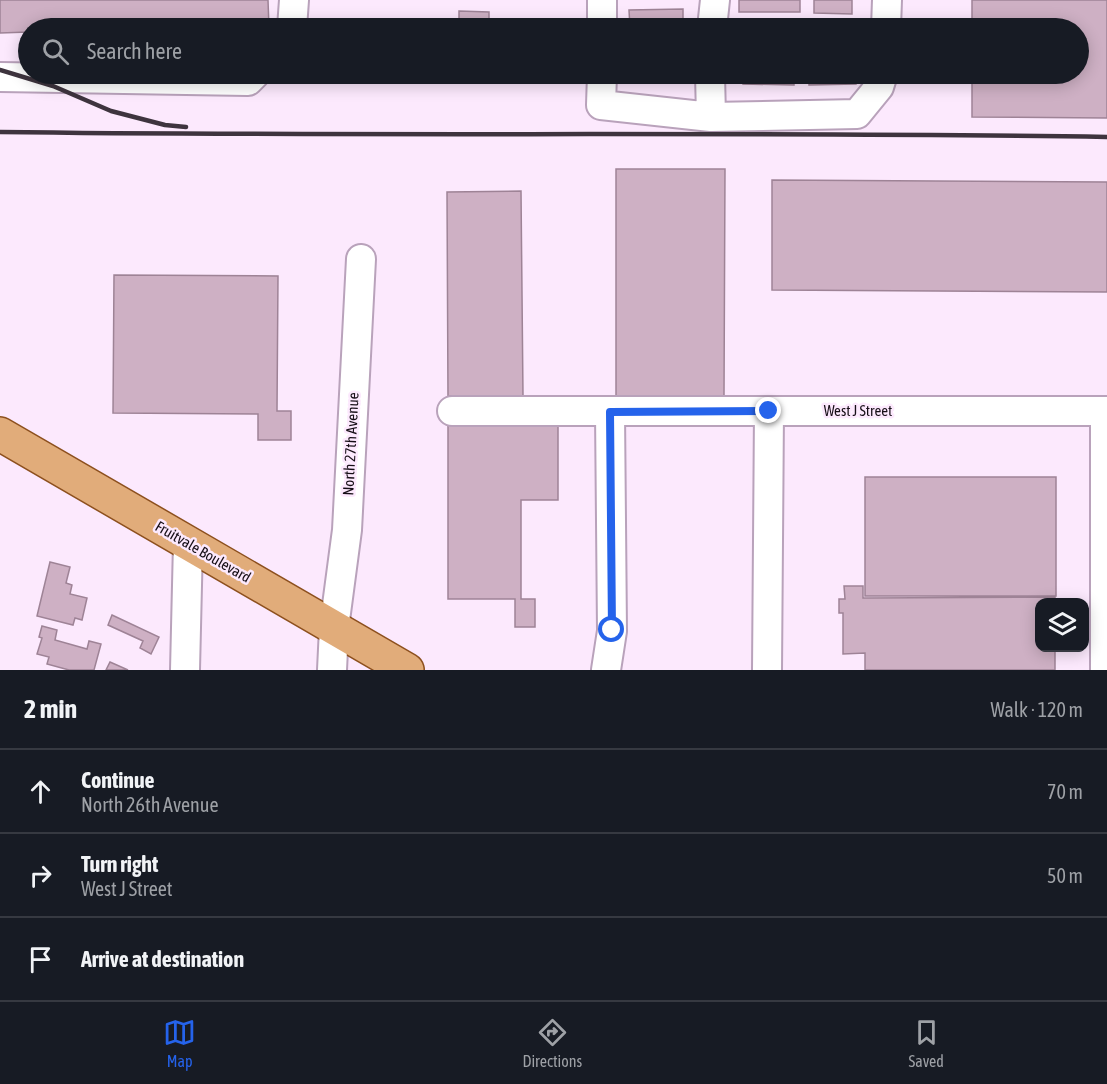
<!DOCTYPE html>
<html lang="en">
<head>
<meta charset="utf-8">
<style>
  body { margin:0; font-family:"Asap Condensed",sans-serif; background:#242831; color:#f1f3f6 }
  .controls { position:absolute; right:18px; bottom:18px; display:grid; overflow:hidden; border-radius:12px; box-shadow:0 3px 15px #0003 }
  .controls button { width:54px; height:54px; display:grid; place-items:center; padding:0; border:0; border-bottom:2px solid #363941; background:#171b24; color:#f1f3f6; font:30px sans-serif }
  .stop { position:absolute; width:18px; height:18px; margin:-14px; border:4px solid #2563eb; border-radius:50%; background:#fff }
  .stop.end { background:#2563eb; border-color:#fff; box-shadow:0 2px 6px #0008 }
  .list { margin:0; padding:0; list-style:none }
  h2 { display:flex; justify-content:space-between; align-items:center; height:78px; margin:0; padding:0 24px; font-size:26px }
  h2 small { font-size:20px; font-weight:400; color:#9ea1a6 }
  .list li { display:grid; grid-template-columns:39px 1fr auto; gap:18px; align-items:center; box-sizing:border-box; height:84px; padding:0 24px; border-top:2px solid #363941 }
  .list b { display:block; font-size:22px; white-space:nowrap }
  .list p { margin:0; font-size:20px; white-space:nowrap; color:#9ea1a6 }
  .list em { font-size:20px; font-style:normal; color:#9ea1a6 }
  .icon { flex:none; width:33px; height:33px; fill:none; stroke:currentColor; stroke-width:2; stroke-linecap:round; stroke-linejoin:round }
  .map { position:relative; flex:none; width:1107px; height:670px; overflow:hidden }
  .search { position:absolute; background:#171b24; box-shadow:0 3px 15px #0003; left:18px; right:18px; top:18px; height:66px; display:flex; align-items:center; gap:15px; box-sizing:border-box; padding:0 21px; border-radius:33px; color:#9ea1a6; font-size:22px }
  .sheet { height:330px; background:#171b24 }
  nav { display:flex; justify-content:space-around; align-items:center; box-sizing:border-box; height:84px; border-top:2px solid #363941; background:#171b24; font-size:16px; color:#9ea1a6 }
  nav a { display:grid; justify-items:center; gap:3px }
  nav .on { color:#2563eb }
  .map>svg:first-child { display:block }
  .building { fill:#ceb0c4; stroke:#9e8396; stroke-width:1.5 }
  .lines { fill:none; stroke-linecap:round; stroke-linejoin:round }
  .minor-casing { stroke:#b9a2bb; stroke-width:32 }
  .major-casing { stroke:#8d501e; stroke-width:36 }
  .minor { stroke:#fff; stroke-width:28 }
  .major { stroke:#e1ac7a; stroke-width:33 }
  .rail { stroke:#3e343e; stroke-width:4.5 }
  .route { stroke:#2563eb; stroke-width:8 }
  .labels { text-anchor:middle; stroke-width:5; stroke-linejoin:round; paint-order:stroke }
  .street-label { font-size:15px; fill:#160e16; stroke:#fce9fd }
</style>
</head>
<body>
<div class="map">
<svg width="1107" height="670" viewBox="0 0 1107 670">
  <rect width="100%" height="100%" fill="#fce9fd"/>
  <!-- building -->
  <path class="building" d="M0,0H268L269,28H28V32L0,33Z
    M739,0H800V12H739Z
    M814,0H852V14L814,13Z
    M972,0H1107V118L972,117V74H1078V28H972Z
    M683,9V27L630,28L629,10Z
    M459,11L489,12V28H459Z
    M458,74H560V77Z
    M743,74H794V85L743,84Z
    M809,74H856V84L809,85Z
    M616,169H725L724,396H616Z
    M772,180L1107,182V292L772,290Z
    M521,191L523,396H448L447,192Z
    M114,275L278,276L277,411H291V440H258V414L113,413Z
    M448,418H558V500H521V599H535V627H515V599H448Z
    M865,477H1056V596H865Z
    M50,562L70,567L66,583L72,585L70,594L87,598L82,620L75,618L73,625L37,616Z
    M844,586H863V598L1055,597V602H1040V648H1055V670H865V653L843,654V613H839V599H845Z
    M112,615L159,637L151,654L140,648L143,641L108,625Z
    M42,626L57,630L55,640L87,649L89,641L101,644L94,670H69L47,664L49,657L37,654L42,638L39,637Z
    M110,662L128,670H106Z"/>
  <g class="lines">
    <defs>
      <path id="minor" d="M292,28L294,0
        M602,28V0
        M712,28L715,0
        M886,28L887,0
        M602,74L601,105L711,117L857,114L879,87L883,74
        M710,74L711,117
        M0,77L248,81L255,74
        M452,411H1107
        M1105,411V670
        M185,670L188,543
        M332,670L334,628L347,530L361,259
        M606,670L612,631L610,412
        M767,670L769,411"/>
      <path id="major" d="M0,434L407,670"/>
    </defs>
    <!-- minor casing -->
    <use href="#minor" class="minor-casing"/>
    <!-- major casing -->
    <use href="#major" class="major-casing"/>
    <!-- minor -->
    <use href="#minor" class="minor"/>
    <!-- major -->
    <use href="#major" class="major"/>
    <!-- rail -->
    <path class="rail" d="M0,70L53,86L111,111L165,125L186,127
      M0,132C369,137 738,131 1107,137"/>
  </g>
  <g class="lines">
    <!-- route -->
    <path class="route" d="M612,630L610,412L769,411"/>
  </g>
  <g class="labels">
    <!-- street labels -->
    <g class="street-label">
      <text x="858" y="416">West J Street</text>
      <text transform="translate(351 444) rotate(-87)" y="5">North 27th Avenue</text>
      <text transform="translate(203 552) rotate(30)" y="5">Fruitvale Boulevard</text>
    </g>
  </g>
</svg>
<div class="controls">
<button><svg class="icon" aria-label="layers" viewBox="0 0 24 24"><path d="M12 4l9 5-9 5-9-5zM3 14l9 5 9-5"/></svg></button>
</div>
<div class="stop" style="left:612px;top:630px"></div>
<div class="stop end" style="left:769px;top:411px"></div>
<div class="search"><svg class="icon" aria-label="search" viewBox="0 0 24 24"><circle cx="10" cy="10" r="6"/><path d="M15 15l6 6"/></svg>Search here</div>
</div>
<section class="sheet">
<h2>2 min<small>Walk · 120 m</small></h2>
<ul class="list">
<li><svg class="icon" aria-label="ahead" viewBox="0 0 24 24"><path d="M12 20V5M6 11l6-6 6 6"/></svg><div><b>Continue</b><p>North 26th Avenue</p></div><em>70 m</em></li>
<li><svg class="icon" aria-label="right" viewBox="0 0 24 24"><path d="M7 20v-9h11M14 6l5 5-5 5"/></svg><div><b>Turn right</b><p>West J Street</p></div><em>50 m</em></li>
<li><svg class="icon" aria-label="arrive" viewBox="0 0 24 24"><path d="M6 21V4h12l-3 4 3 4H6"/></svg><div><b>Arrive at destination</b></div></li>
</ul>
</section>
<nav>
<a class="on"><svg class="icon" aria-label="map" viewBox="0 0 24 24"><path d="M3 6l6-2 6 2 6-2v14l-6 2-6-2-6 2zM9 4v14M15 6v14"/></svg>Map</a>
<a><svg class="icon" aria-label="directions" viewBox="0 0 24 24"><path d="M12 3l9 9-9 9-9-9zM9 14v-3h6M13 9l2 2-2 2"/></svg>Directions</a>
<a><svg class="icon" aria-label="saved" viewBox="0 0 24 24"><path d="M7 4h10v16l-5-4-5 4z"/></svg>Saved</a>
</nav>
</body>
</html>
